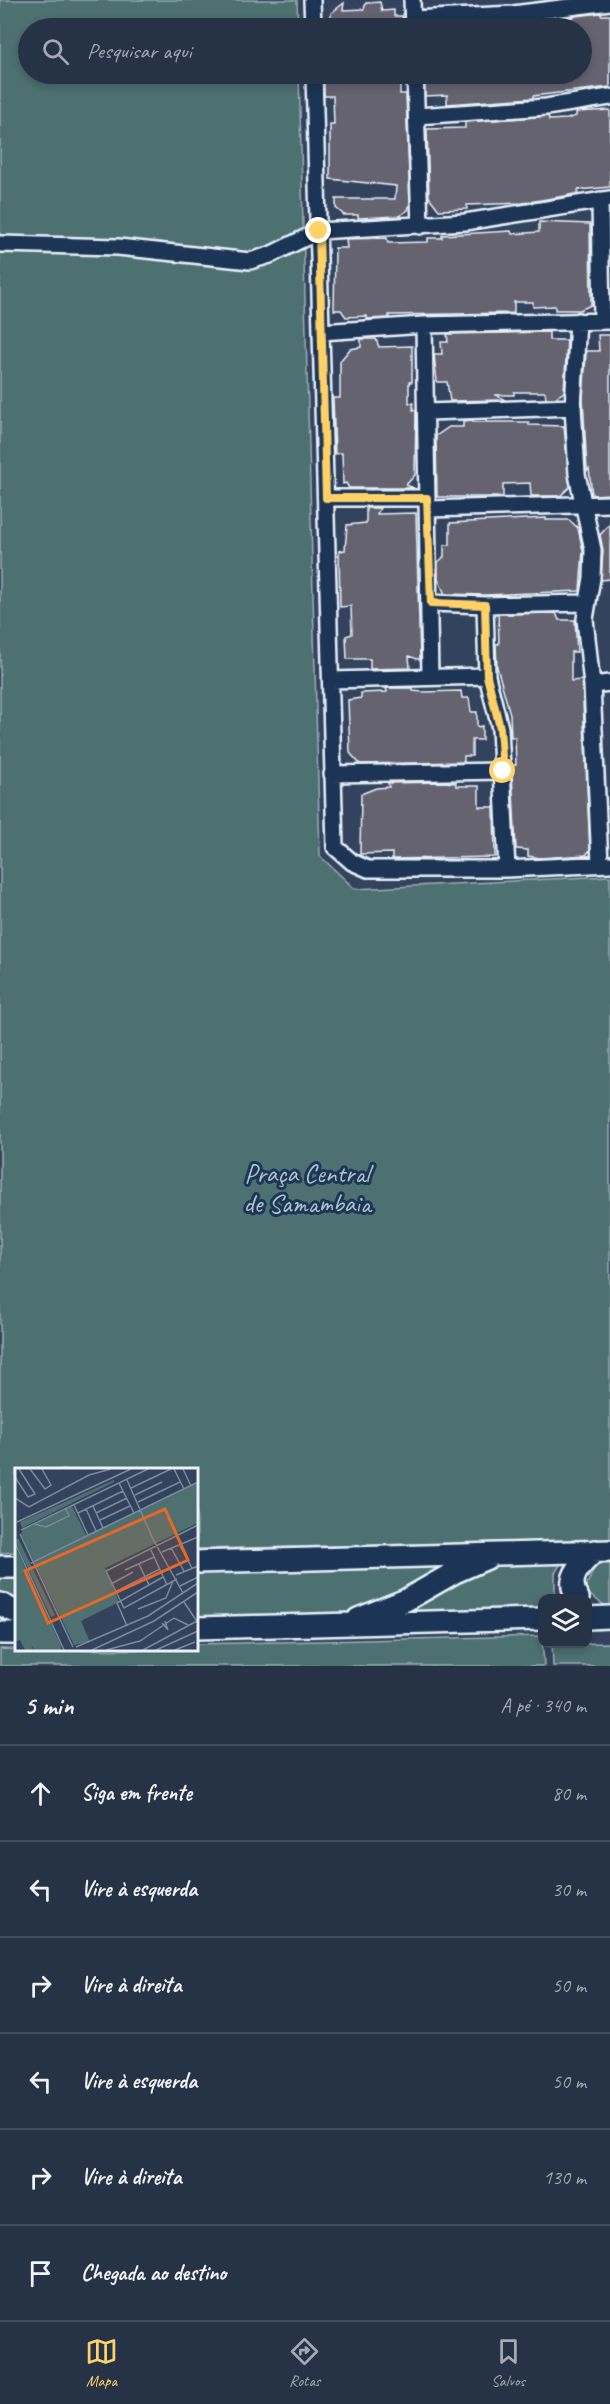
<!DOCTYPE html>
<html lang="pt">
<head>
<meta charset="utf-8">
<style>
  body { margin:0; font-family:Caveat,sans-serif; background:#2e3a4d; color:#f1f3f6 }
  .controls { position:absolute; right:18px; bottom:18px; display:grid; overflow:hidden; border-radius:12px; box-shadow:0 3px 9px #0003 }
  .controls button { width:54px; height:54px; display:grid; place-items:center; padding:0; border:0; border-bottom:2px solid #424d5f; background:#263246; color:#f1f3f6; font:30px sans-serif }
  .stop { position:absolute; width:18px; height:18px; margin:-14px; border:4px solid #ffd166; border-radius:50%; background:#fff }
  .stop.end { background:#ffd166; border-color:#fff; box-shadow:0 2px 6px #0008 }
  .list { margin:0; padding:0; list-style:none }
  h2 { display:flex; justify-content:space-between; align-items:center; height:78px; margin:0; padding:0 24px; font-size:26px }
  h2 small { font-size:20px; font-weight:400; color:#a4aab3 }
  .list li { display:grid; grid-template-columns:39px 1fr auto; gap:18px; align-items:center; box-sizing:border-box; height:96px; padding:0 24px; border-top:2px solid #424d5f }
  .list b { display:block; font-size:22px; white-space:nowrap }
  .list em { font-size:20px; font-style:normal; color:#a4aab3 }
  .icon { flex:none; width:33px; height:33px; fill:none; stroke:currentColor; stroke-width:2; stroke-linecap:round; stroke-linejoin:round }
  .map { position:relative; flex:none; width:610px; height:1666px; overflow:hidden }
  .search { position:absolute; background:#263246; box-shadow:0 3px 9px #0003; left:18px; right:18px; top:18px; height:66px; display:flex; align-items:center; gap:15px; box-sizing:border-box; padding:0 21px; border-radius:33px; color:#a4aab3; font-size:22px }
  .sheet { height:654px; background:#263246 }
  nav { display:flex; justify-content:space-around; align-items:center; box-sizing:border-box; height:84px; border-top:2px solid #424d5f; background:#263246; font-size:16px; color:#a4aab3 }
  nav a { display:grid; justify-items:center; gap:3px }
  nav .on { color:#ffd166 }
  .map>svg:first-child { display:block }
  .green { fill:#4e7071; stroke:#9bb0b4; stroke-width:1.5 }
  .building { fill:#65646f; stroke:#e8f1f8; stroke-width:1.5 }
  .lines { fill:none; stroke-linecap:round; stroke-linejoin:round }
  .minor-casing { stroke:#e8f1f8; stroke-width:20 }
  .secondary-casing { stroke:#e8f1f8; stroke-width:26 }
  .minor { stroke:#1d3557; stroke-width:15 }
  .secondary { stroke:#1d3557; stroke-width:21 }
  .route { stroke:#ffd166; stroke-width:8 }
  .labels { text-anchor:middle; stroke-width:6; stroke-linejoin:round; paint-order:stroke }
  .park-label { font-size:26px; fill:#b2c4c9; stroke:#1d3557 }
  .inset-road { fill:none; stroke:#7b899c; stroke-width:1.5 }
  .view { fill:#e86824; fill-opacity:0.15; stroke:#e86824; stroke-width:3 }
  .inset-edge { fill:none; stroke:#e8f1f8; stroke-width:3 }
</style>
</head>
<body>
<div class="map">
<svg width="610" height="1666" viewBox="0 0 610 1666">
  <rect width="100%" height="100%" fill="#33435e"/>
  <filter id="ink" filterUnits="userSpaceOnUse"><feTurbulence type="fractalNoise" baseFrequency=".0167" numOctaves="2"/><feDisplacementMap in="SourceGraphic" scale="12" xChannelSelector="R" yChannelSelector="G"/><feConvolveMatrix kernelMatrix="1 2 1 2 8 2 1 2 1" color-interpolation-filters="sRGB"/></filter>
  <g filter="url(#ink)">
    <!-- green -->
    <path class="green" d="M0,0H297L298,28H28V74H299L320,856L355,889L610,876V1540L197,1549L196,1470H16V1552L0,1553Z
      M562,1562L555,1573V1596L558,1598H542V1609L197,1619L196,1572Z
      M596,1564H610V1609L584,1591Z
      M16,1576V1623L0,1624V1577Z
      M542,1636L544,1666H0V1649L196,1650L197,1644Z
      M610,1643V1666H553L552,1644Z"/>
    <!-- building -->
    <path class="building" d="M380,2L382,11L394,10V16H402L403,28H331V13L344,3L343,10L364,9L366,3Z
      M601,13V15H610V87L533,96V98L447,104V95L425,96V84L445,83V74H582V28L544,27L575,16Z
      M329,74H391V80H400V94H406L410,204L408,210L399,216L358,218V215H344L336,208V199H395L396,186L330,179V124H334L333,96H324V82H330Z
      M610,110V187L578,190V193L565,196L523,203L467,205V209L439,210L429,197L427,129L465,128V122L548,116L549,120L567,119L576,116V112Z
      M539,222L590,224L591,305L580,310H555V306L533,307V302H514V313L389,315V318L367,319V316L346,317L341,310H334L335,248H347L346,239L387,238L388,243L428,242V238H442V235L511,231L512,234L539,232Z
      M549,332V340H567L564,392L555,398H546L545,392H514V395H496L505,400L450,401L447,382H437L434,354H442L441,342H448L447,334Z
      M598,335H610V494L592,495L589,469L587,471L583,398L586,354L587,351H599Z
      M361,339H376L379,347L412,346V382H409V403H413V410H416L415,475L406,485L414,488H349L346,483L343,484L342,453L335,454L333,398H340V361L350,349L361,347Z
      M473,420V422H529V425L564,426L570,487L560,496H531L530,483L503,484V497H437L436,436L449,427H463V421Z
      M366,508H380L377,514L416,513L420,660L409,656L410,668L370,669V659H347L346,636L352,634L351,606L340,607L339,551L345,550L347,525L366,523Z
      M546,518V520H569L578,528L583,551L580,591L485,595L445,594L438,579V562L444,557V545H450V523Z
      M610,524V579L601,580L603,550L600,535Z
      M556,613L559,620H575L577,652H571V681L582,680L590,850L586,855L540,858L528,856V850L516,849L512,774V765H516L515,737H511L510,714L497,667L496,644H499L498,614Z
      M386,688H413V691L423,692L461,691L462,698H469L471,712H477V727L482,726V740H472V756H464V762L360,764L350,753L348,700L361,698V693L387,692Z
      M443,782L456,783V786H479V807H494L495,857L392,859V853L360,854L361,794L376,788L389,787L388,783Z"/>
    <g class="lines">
      <defs>
        <path id="minor" d="M312,0L313,28
          M412,0L413,27
          M413,19L513,14L610,2
          M314,74L335,847L352,862L368,869H507L610,864
          M415,74L420,226
          M417,116L546,107L610,97
          M600,200L602,321
          M0,244L118,247L250,261L270,255L319,231L465,222L610,199
          M578,321L573,407L577,474L593,550L592,578L585,619L592,685L600,864
          M424,325L430,677
          M321,332L424,325L610,321
          M427,412L573,407
          M326,498H427
          M428,509L610,504
          M431,603L485,605L587,603
          M485,605L487,676L500,728L507,869
          M331,680L487,676
          M592,685L610,683
          M332,774L503,771"/>
        <path id="secondary" d="M196,1562L610,1551
          M0,1567H16
          M578,1598C564,1579 581,1564 595,1551
          M0,1604L16,1612
          M588,1618L610,1617
          M358,1619L406,1600L455,1572L487,1558
          M196,1628L542,1619
          M0,1633H16"/>
      </defs>
      <!-- minor casing -->
      <use href="#minor" class="minor-casing"/>
      <!-- secondary casing -->
      <use href="#secondary" class="secondary-casing"/>
      <!-- minor -->
      <use href="#minor" class="minor"/>
      <!-- secondary -->
      <use href="#secondary" class="secondary"/>
    </g>
  </g>
  <g class="lines" filter="url(#ink)">
    <!-- route -->
    <path class="route" d="M319,231L326,498H427L431,603L485,605L487,676L500,728L503,771"/>
  </g>
  <g class="labels">
    <!-- park labels -->
    <g class="park-label">
      <text x="307" y="1182">Praça Central<tspan x="307" dy="30">de Samambaia</tspan></text>
    </g>
  </g>
  <!-- overview -->
  <g transform="translate(15 1468)">
    <rect width="183" height="183" fill="#33435e"/>
    <path d="M99,12V14L7,60L5,54ZM183,14V55L90,100L104,134L66,153L75,174L59,177L6,67L8,61L57,38L71,67ZM3,70L40,147L36,149L0,73ZM0,78L46,178V182H19L16,176L18,182H10L5,172L0,174Z" fill="#4e7071"/>
    <path class="inset-road" d="M15,1L30,21L36,17L27,1M159,1L169,21M168,1L176,18M0,9L13,29L20,26L4,1M112,12L138,71L168,125M104,15L119,45M116,20L156,1M120,27L147,14M0,30L14,39L74,7L96,1M123,34L165,14M59,37L73,67M78,38L88,60M71,41L81,63M63,45L108,23M81,45L112,30M85,52L115,38M2,54L116,1M19,56L31,59L54,48L51,41M6,62L133,1M5,66L58,179M0,75L49,182M164,76L177,100M135,80L152,117M156,80L169,103M147,84L183,69M16,95L183,14M124,96L134,117M110,102L139,89M161,107L183,98M162,111L109,140L91,103L183,57M96,116L118,104M165,118L183,109M100,124L145,101M169,134L183,155M123,141L151,130L158,113M147,155L153,162L150,153M112,158L102,135L148,109M61,179L133,148L183,115M77,182L139,153L183,124M91,182L125,173L159,150L173,157M128,182L182,153M141,182L183,163M160,182L180,174"/>
    <path class="view" d="M150,41L173,92L33,155L10,103Z"/>
    <rect width="183" height="183" class="inset-edge"/>
  </g>
</svg>
<div class="controls">
<button><svg class="icon" aria-label="layers" viewBox="0 0 24 24"><path d="M12 4l9 5-9 5-9-5zM3 14l9 5 9-5"/></svg></button>
</div>
<div class="stop" style="left:503px;top:771px"></div>
<div class="stop end" style="left:319px;top:231px"></div>
<div class="search"><svg class="icon" aria-label="search" viewBox="0 0 24 24"><circle cx="10" cy="10" r="6"/><path d="M15 15l6 6"/></svg>Pesquisar aqui</div>
</div>
<section class="sheet">
<h2>5 min<small>A pé · 340 m</small></h2>
<ul class="list">
<li><svg class="icon" aria-label="ahead" viewBox="0 0 24 24"><path d="M12 20V5M6 11l6-6 6 6"/></svg><div><b>Siga em frente</b></div><em>80 m</em></li>
<li><svg class="icon" aria-label="left" viewBox="0 0 24 24"><path d="M17 20v-9H6M10 6l-5 5 5 5"/></svg><div><b>Vire à esquerda</b></div><em>30 m</em></li>
<li><svg class="icon" aria-label="right" viewBox="0 0 24 24"><path d="M7 20v-9h11M14 6l5 5-5 5"/></svg><div><b>Vire à direita</b></div><em>50 m</em></li>
<li><svg class="icon" aria-label="left" viewBox="0 0 24 24"><path d="M17 20v-9H6M10 6l-5 5 5 5"/></svg><div><b>Vire à esquerda</b></div><em>50 m</em></li>
<li><svg class="icon" aria-label="right" viewBox="0 0 24 24"><path d="M7 20v-9h11M14 6l5 5-5 5"/></svg><div><b>Vire à direita</b></div><em>130 m</em></li>
<li><svg class="icon" aria-label="arrive" viewBox="0 0 24 24"><path d="M6 21V4h12l-3 4 3 4H6"/></svg><div><b>Chegada ao destino</b></div></li>
</ul>
</section>
<nav>
<a class="on"><svg class="icon" aria-label="map" viewBox="0 0 24 24"><path d="M3 6l6-2 6 2 6-2v14l-6 2-6-2-6 2zM9 4v14M15 6v14"/></svg>Mapa</a>
<a><svg class="icon" aria-label="directions" viewBox="0 0 24 24"><path d="M12 3l9 9-9 9-9-9zM9 14v-3h6M13 9l2 2-2 2"/></svg>Rotas</a>
<a><svg class="icon" aria-label="saved" viewBox="0 0 24 24"><path d="M7 4h10v16l-5-4-5 4z"/></svg>Salvos</a>
</nav>
</body>
</html>
